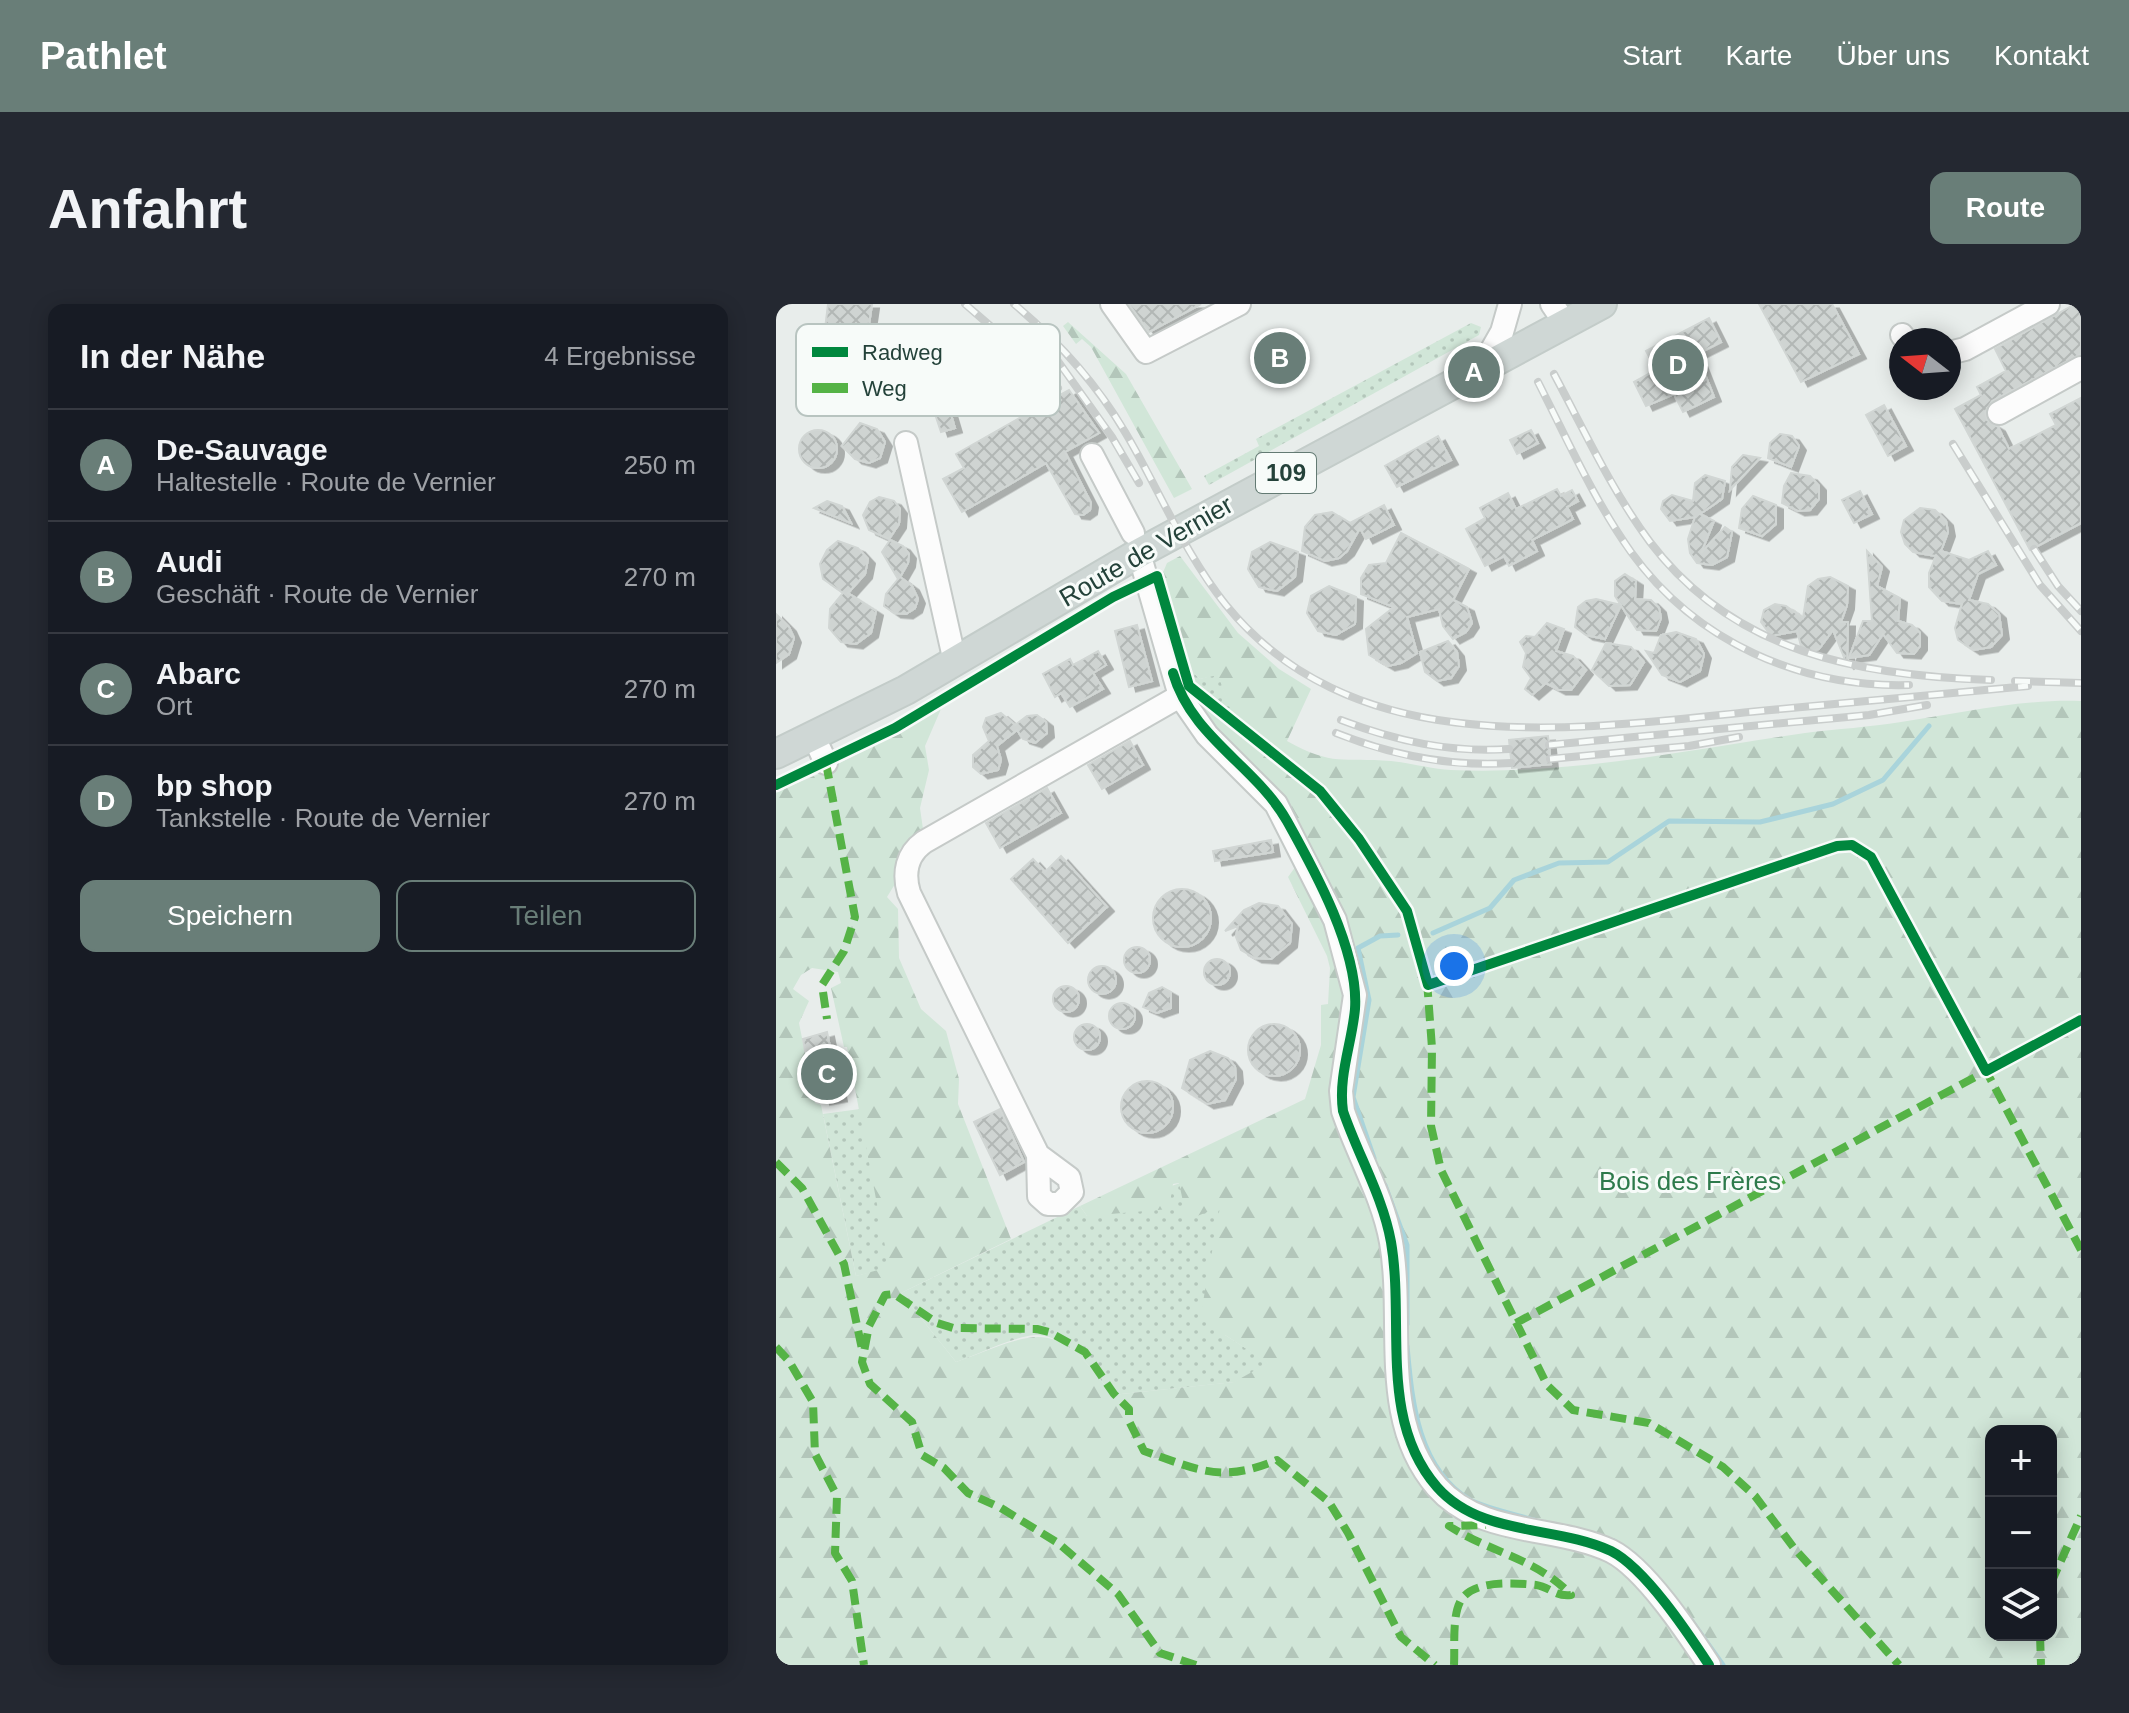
<!DOCTYPE html>
<html lang="de">
<head>
<meta charset="utf-8">
<style>
  body { margin:0; font-family:Arial,sans-serif; background:#242831; color:#f1f3f6 }
  .controls { position:absolute; right:24px; bottom:24px; display:grid; overflow:hidden; border-radius:16px; box-shadow:0 4px 20px #0003 }
  .controls button { width:72px; height:72px; display:grid; place-items:center; padding:0; border:0; border-bottom:2px solid #363941; background:#171b24; color:#f1f3f6; font:40px sans-serif }
  .compass { position:absolute; left:1113px; top:24px; width:72px; height:72px; border-radius:50%; background:#171b24; box-shadow:0 4px 20px #0003; rotate:287deg }
  .you { position:absolute; left:678px; top:662px; width:28px; height:28px; margin:-20px; border:6px solid #fff; border-radius:50%; background:#1a73e8; box-shadow:0 0 0 12px #1a73e833 }
  .badge { display:grid; place-items:center; width:52px; height:52px; border-radius:50%; background:#697e78; color:#fff; font-size:26px; font-weight:700 }
  .pin { position:absolute; translate:-50% -50%; border:4px solid #fff; box-shadow:0 2px 8px #0006 }
  .list { margin:0; padding:0; list-style:none }
  h2 { display:flex; justify-content:space-between; align-items:center; height:104px; margin:0; padding:0 32px; font-size:34px }
  h2 small { font-size:26px; font-weight:400; color:#9ea1a6 }
  .list li { display:grid; grid-template-columns:52px 1fr auto; gap:24px; align-items:center; box-sizing:border-box; height:112px; padding:0 32px; border-top:2px solid #363941 }
  .list b { display:block; font-size:30px; white-space:nowrap }
  .list p { margin:0; font-size:26px; white-space:nowrap; color:#9ea1a6 }
  .list em { font-size:26px; font-style:normal; color:#9ea1a6 }
  .actions { display:flex; gap:16px; padding:24px 32px }
  .actions a { flex:1; padding:18px 0; border:2px solid #697e78; border-radius:16px; text-align:center; font-size:28px; color:#697e78 }
  .actions .main { background:#697e78; color:#fff }
  .icon { flex:none; width:44px; height:44px; fill:none; stroke:currentColor; stroke-width:2; stroke-linecap:round; stroke-linejoin:round }
  .map { position:relative; flex:none; width:1305px; height:1361px; overflow:hidden; border-radius:16px }
  header { display:flex; align-items:center; gap:48px; box-sizing:border-box; height:112px; padding:0 40px; background:#697e78; color:#fff }
  header strong { font-size:38px }
  nav { display:flex; gap:44px; margin-inline-start:auto; font-size:28px }
  .intro { display:flex; align-items:center; justify-content:space-between; box-sizing:border-box; height:192px; padding:0 48px }
  h1 { margin:0; font-size:56px }
  .button { padding:20px 36px; border-radius:16px; background:#697e78; color:#fff; font-size:28px; font-weight:700 }
  main { display:flex; gap:48px; padding:0 48px }
  aside { flex:1; background:#171b24; border-radius:16px; box-shadow:0 4px 20px #0003 }
  .map>svg:first-child { display:block }
  .grass { fill:url(#grass-dots) }
  .forest { fill:url(#forest-firs); fill-rule:evenodd }
  .lines { fill:none; stroke-linecap:round; stroke-linejoin:round }
  .stream { stroke:#a9d4db; stroke-width:5 }
  .building { fill:url(#building-cross-hatch); stroke:#d1d6d4; stroke-width:2; filter:url(#shadow) }
  .minor-casing { stroke:#c5cac8; stroke-width:26 }
  .major-casing { stroke:#c3ccc9; stroke-width:32 }
  .minor { stroke:#fcfcfc; stroke-width:22 }
  .major { stroke:#cfd7d5; stroke-width:28 }
  .rail-casing { stroke:#c9cdcc; stroke-width:8 }
  .rail { stroke:#f7fbf9; stroke-width:5; stroke-dasharray:15; stroke-linecap:butt }
  .quiet { stroke:#55b346; stroke-width:8; stroke-dasharray:16 8; stroke-linecap:butt }
  .cycleway-casing { stroke:#f7fbf9; stroke-width:15 }
  .cycleway { stroke:#00873e; stroke-width:10 }
  .labels { text-anchor:middle; stroke-width:6; stroke-linejoin:round; paint-order:stroke }
  .shield { fill:#f7fbf9; stroke:#637a73; stroke-width:2 }
  .shield-label { font-size:24px; font-weight:bold; fill:#24423a }
  .street-label { font-size:26px; fill:#24423a; stroke:#f7fbf9 }
  .park-label { font-size:26px; fill:#2d7a4b; stroke:#f7fbf9 }
  .key { fill:#f7fbf9; stroke:#b8c4c0; stroke-width:2 }
  .key-label { font-size:22px; fill:#24423a }
</style>
</head>
<body>
<header>
<strong>Pathlet</strong>
<nav><a>Start</a><a>Karte</a><a>Über uns</a><a>Kontakt</a></nav>
</header>
<div class="intro"><h1>Anfahrt</h1><a class="button">Route</a></div>
<main>
<aside>
<h2>In der Nähe<small>4 Ergebnisse</small></h2>
<ul class="list">
<li><span class="badge">A</span><div><b>De-Sauvage</b><p>Haltestelle · Route de Vernier</p></div><em>250 m</em></li>
<li><span class="badge">B</span><div><b>Audi</b><p>Geschäft · Route de Vernier</p></div><em>270 m</em></li>
<li><span class="badge">C</span><div><b>Abarc</b><p>Ort</p></div><em>270 m</em></li>
<li><span class="badge">D</span><div><b>bp shop</b><p>Tankstelle · Route de Vernier</p></div><em>270 m</em></li>
</ul>
<div class="actions"><a class="main">Speichern</a><a>Teilen</a></div>
</aside>
<div class="map">
<svg width="1305" height="1361" viewBox="0 0 1305 1361">
  <defs>
    <pattern id="grass-dots" width="8" height="8" patternUnits="userSpaceOnUse" patternTransform="scale(2)"><rect width="8" height="8" fill="#d1e6d8"/><path d="M2 2h.1M6 6h.1" fill="none" stroke="#b3c6ba" stroke-width="1.8" stroke-linecap="round"/></pattern>
    <pattern id="forest-firs" width="22" height="20" patternUnits="userSpaceOnUse" patternTransform="scale(2)"><rect width="22" height="20" fill="#d1e6d8"/><path d="M5 1l3.5 6h-7zM16 11l3.5 6h-7z" fill="#b3c6ba"/></pattern>
    <pattern id="building-cross-hatch" width="8" height="8" patternUnits="userSpaceOnUse" patternTransform="scale(2)"><rect width="8" height="8" fill="#cfd4d2"/><path d="M0 0l8 8M0 8l8-8" fill="none" stroke="#b2b7b5"/></pattern>
    <filter id="shadow"><feDropShadow dx="7" dy="4.5" stdDeviation="0" flood-color="#0004"/></filter>
  </defs>
  <rect width="100%" height="100%" fill="#e8edeb"/>
  <!-- grass -->
  <path class="grass" d="M695,19L705,23L703,31L433,181L428,172L483,142L480,135Z
    M408,360L424,375L442,370L455,405L433,406L425,412L412,388Z
    M84,805L114,964L80,972L47,810Z
    M404,879L444,903L449,1031L493,1059L459,1078L336,1091C319,1067 287,1024 252,1032C227,1037 203,1050 180,1058L125,989L304,902L311,912Z"/>
  <!-- forest -->
  <path class="forest" d="M292,18L350,70L416,185L398,194L315,43L306,35L300,40L287,22Z
    M404,252L462,329L503,365L535,385L511,437C558,463 566,453 615,457C635,459 655,465 675,466C794,471 913,446 1029,429C1061,425 1094,423 1125,418C1186,409 1243,395 1305,397V1361H0V488L45,469L165,405L149,442L153,466L144,504L147,525L124,545L119,580L111,593L122,605L123,654L145,705L170,727L183,775L182,800L235,935L125,989L180,1058C261,1028 279,1011 336,1091L458,1078L492,1059L449,1031L425,1009L444,903L411,916L403,879L397,880L393,905L311,912L304,902L529,795L545,741V701L552,700L554,664L551,652L512,573L533,544L425,412L433,406L454,404L442,371L424,375L408,360L385,273L391,259ZM36,664L62,668L65,679L55,684L68,743H71L113,963L80,972L45,801L39,799L23,719L33,697L17,685L25,671ZM1215,1127H1275V1331H1215Z"/>
  <g class="lines">
    <!-- stream -->
    <path class="stream" d="M657,629L714,604L738,576L783,559L832,558L893,517L984,518L1057,500L1107,476L1153,422
      M598,854L577,793L593,696L582,644L604,632L622,631
      M609,881L631,941V1020
      M631,1042C636,1096 641,1164 694,1196C709,1204 741,1211 758,1216
      M838,1237L859,1251
      M915,1316L947,1361"/>
  </g>
  <!-- building -->
  <path class="building" d="M52,0H96L89,48L47,42Z
    M353,0H425L373,28Z
    M983,0H1056L1083,50L1025,78Z
    M1299,0H1305V50L1216,97L1209,108L1211,116L1222,123L1233,145L1280,121L1274,110L1305,94V219L1254,246L1179,105L1205,91L1201,83L1230,67L1219,45Z
    M933,14L945,38L921,50L938,93L907,108L898,90L870,102L858,78L880,66L870,47Z
    M240,55L252,76L257,73L271,98L293,86L323,129L289,148L315,199L314,206L307,211L299,210L270,159L186,208L167,175L188,164L180,150L261,104L255,91L247,95L228,62Z
    M190,77L196,97L173,104L179,124L165,128L152,89Z
    M1108,101L1130,142L1112,152L1090,111Z
    M84,119L101,125L109,138L104,154L93,159L79,155L66,142Z
    M23 145a19 19 0 1 1 38 0a19 19 0 1 1-38 0Z
    M755,126L762,139L741,150L734,136Z
    M1004,130L1016,132L1023,142L1015,163L992,154L994,139Z
    M662,132L675,156L621,183L609,162Z
    M967,151L984,154L954,186L956,163Z
    M1015,169L1034,172L1043,182V195L1034,206L1022,207L1006,199L1008,182Z
    M929,171L949,177L946,195L924,210L938,217L925,249L949,223L956,228L951,253L936,261L921,259L914,249L912,235L919,213L894,217L885,205L887,197L896,191L917,197L919,179Z
    M781,185L785,192L796,186L802,197L791,203L797,215L756,236L761,247L733,262L728,252L709,262L690,225L709,214L704,204L732,189L740,205Z
    M1084,187L1096,210L1078,219L1066,196Z
    M977,192L1000,201V220L986,232L963,224L966,205Z
    M103,193L118,197L124,205L123,220L113,235L93,226L87,211L94,198Z
    M51,197L66,202L75,219L38,204Z
    M608,201L618,221L590,235L584,224L571,247L563,254L549,257L526,247L529,223L539,211L556,208L574,219Z
    M1144,204L1159,206L1170,217L1172,228L1165,247L1193,256L1212,247L1220,261L1202,270L1193,296L1212,300L1223,310L1226,331L1215,343L1197,346L1182,336L1179,324L1186,300L1166,297L1153,283V269L1160,252L1137,248L1129,240L1125,228L1128,216Z
    M625,229L693,265L677,296L691,303L696,319L690,328L677,335L667,322L663,305L631,313L641,349L625,359L612,362L593,351L590,325L618,303L585,290V274L593,261L610,259Z
    M114,236L127,242L133,250L132,259L124,273L136,282L142,295L139,304L130,310L118,309L108,302L110,290L122,275L106,248Z
    M62,237L82,244L92,255L89,270L72,289L100,307L95,329L80,340L65,338L53,324L54,305L67,289L47,275L44,260L51,246Z
    M494,238L522,248L519,273L501,287L483,283L472,265L476,248Z
    M1091,247L1106,263L1101,282L1124,294L1122,317L1136,321L1144,329V342L1138,350L1121,349L1107,330L1093,351L1073,354L1087,317H1096Z
    M849,270L860,277L859,295L875,296L883,304L885,314L880,327L861,326L839,292V277Z
    M1054,273L1072,282L1071,301L1065,318H1072L1071,361L1057,326L1043,345L1033,348L1025,342L1021,327L995,332L985,318L988,306L999,300L1010,302L1027,314L1032,282L1042,275Z
    M553,282L580,293L579,320L560,331L542,327L531,309L535,292Z
    M820,295L845,301L829,335L810,331L799,323L802,303L810,297Z
    M0,310L13,323L18,334L13,350L0,359Z
    M771,319L788,325L780,347L797,352L810,366L795,386H783L770,379L756,391L749,385L755,374L747,363L750,349L744,338L750,332L759,333Z
    M361,321L376,377L353,383L339,327Z
    M900,328L920,335L928,350L924,367L904,378L886,371L870,347L878,349L885,331Z
    M672,337L681,348L683,362L675,374L661,377L649,368L644,348Z
    M830,339L855,343L868,358L854,381L833,382L816,366Z
    M322,347L330,361L317,369L327,385L294,403L285,389L279,393L267,370L294,355L297,361Z
    M225,409L239,421L251,412L261,411L270,418L271,429L259,439L247,435L241,426L221,442L225,456L222,466L205,470L197,463V451L213,437L207,423L210,414Z
    M772,432L775,460L736,464L733,436Z
    M354,437L367,461L326,485L312,461Z
    M271,484L285,509L224,544L210,519Z
    M495,536L497,548L439,557L437,547Z
    M285,552L331,603L292,639L235,575L257,555L269,568Z
    M377 614a29 29 0 1 1 58 0a29 29 0 1 1-58 0Z
    M483,599L502,602L516,620L514,639L495,655L479,654L465,646L460,633L462,622L449,627L468,606Z
    M348 656a13 13 0 1 1 26 0a13 13 0 1 1-26 0Z
    M428 668a13 13 0 1 1 26 0a13 13 0 1 1-26 0Z
    M312 676a14 14 0 1 1 28 0a14 14 0 1 1-28 0Z
    M277 695a13 13 0 1 1 26 0a13 13 0 1 1-26 0Z
    M386,683L395,688V704L381,709L367,703L373,689Z
    M333 712a13 13 0 1 1 26 0a13 13 0 1 1-26 0Z
    M472 746a26 26 0 1 1 52 0a26 26 0 1 1-52 0Z
    M298 733a13 13 0 1 1 26 0a13 13 0 1 1-26 0Z
    M51,728L64,793L47,796L38,746L29,747L27,735Z
    M434,747L452,754L459,763L460,775L449,796L431,800L406,784L414,756Z
    M345 803a26 26 0 1 1 52 0a26 26 0 1 1-52 0Z
    M224,805L248,858L224,871L198,818Z"/>
  <g class="lines">
    <defs>
      <path id="minor" d="M336,0L370,48L463,0
        M776,0L789,19
        M1126,31L1130,36
        M1173,49L1189,45L1272,0
        M705,65L726,28L734,0
        M1223,109L1305,64
        M130,139L179,358
        M316,151L357,229
        M363,249L404,392L431,431L500,500L559,616L579,691L565,787L567,807C582,851 607,893 615,938C629,1019 602,1115 661,1183C705,1233 780,1221 835,1247C869,1264 912,1329 933,1361
        M38,433L50,459
        M262,851L293,874L296,888L284,900H272L263,892L262,851L133,589C127,569 131,550 148,538L404,392"/>
      <path id="major" d="M0,450L130,386L363,249L826,0"/>
    </defs>
    <!-- minor casing -->
    <use href="#minor" class="minor-casing"/>
    <!-- major casing -->
    <use href="#major" class="major-casing"/>
    <!-- minor -->
    <use href="#minor" class="minor"/>
    <!-- major -->
    <use href="#major" class="major"/>
    <defs>
      <path id="rail" d="M189,0L233,38L270,88
        M238,0C282,37 320,79 349,128C383,185 408,249 450,301C578,458 797,426 973,408C1066,399 1159,391 1252,382
        M269,39L336,133L363,179
        M258,53L282,84
        M778,70C808,126 836,187 874,238C958,349 1085,372 1215,376
        M762,78C791,135 818,196 855,248C920,338 1025,384 1133,381
        M1177,140L1264,281L1305,327
        M1258,245L1282,282L1305,307
        M1239,377L1305,379
        M565,416C620,437 674,449 733,445
        M560,429C618,452 674,463 735,459
        M773,441L1093,411L1151,401
        M774,455L913,442L963,433"/>
    </defs>
    <!-- rail casing -->
    <use href="#rail" class="rail-casing"/>
    <!-- rail -->
    <use href="#rail" class="rail"/>
    <!-- quiet -->
    <path class="quiet" d="M50,459L79,613L68,647L46,681L51,715
      M651,677L656,744L655,822L665,866L771,1081L797,1106L873,1119L947,1163L979,1192L1018,1244L1123,1361
      M1208,763L1305,946
      M0,858L26,884L68,960L86,1045
      M740,1019L1216,764
      M0,1043L13,1057L37,1098L39,1150L61,1192L59,1249L76,1277L88,1361
      M1275,1279L1305,1212
      M1264,1331L1265,1361
      M420,1361L384,1349L342,1290L282,1239L225,1204L192,1189L168,1164L146,1151L136,1118L94,1080L86,1058L93,1022L109,991L118,990L161,1019L177,1024L261,1025L273,1028L309,1048L338,1090L353,1105V1117L368,1147C421,1165 444,1180 501,1156L553,1198L572,1229L625,1333L659,1361
      M678,1361C679,1343 676,1314 684,1298C695,1275 740,1279 760,1281C774,1283 779,1293 795,1291C762,1255 713,1248 673,1222L710,1221"/>
    <defs>
      <path id="cycleway" d="M397,369C416,434 479,461 511,517C539,567 583,647 579,705C576,739 562,772 567,807C582,851 607,893 615,938C629,1019 602,1115 661,1183C705,1233 780,1221 835,1247C869,1264 912,1329 933,1361
        M0,481L119,424L337,293L381,272L413,382L544,487L583,535L631,607L652,681L1061,542L1076,541L1095,553L1210,767L1305,716"/>
    </defs>
    <!-- cycleway casing -->
    <use href="#cycleway" class="cycleway-casing"/>
    <!-- cycleway -->
    <use href="#cycleway" class="cycleway"/>
  </g>
  <g class="labels">
    <!-- shield labels -->
    <rect class="shield" x="480" y="149" width="60" height="40" rx="6"/>
    <g class="shield-label">
      <text x="510" y="177">109</text>
    </g>
    <!-- street labels -->
    <g class="street-label">
      <text transform="translate(370 247) rotate(-30)" y="9">Route de Vernier</text>
    </g>
    <!-- park labels -->
    <g class="park-label">
      <text x="914" y="886">Bois des Frères</text>
    </g>
  </g>
  <!-- legend -->
  <rect x="20" y="20" width="264" height="92" rx="12" class="key"/>
  <rect x="36" y="43" width="36" height="10" fill="#00873e"/>
  <rect x="36" y="79" width="36" height="10" fill="#55b346"/>
  <g class="key-label">
    <text x="86" y="56">Radweg</text>
    <text x="86" y="92">Weg</text>
  </g>
</svg>
<div class="controls">
<button>+</button>
<button>−</button>
<button><svg class="icon" aria-label="layers" viewBox="0 0 24 24"><path d="M12 4l9 5-9 5-9-5zM3 14l9 5 9-5"/></svg></button>
</div>
<svg class="compass" viewBox="-18 -18 36 36"><path d="M0-13l5 13h-10z" fill="#e53935"/><path d="M0 13l5-13h-10z" fill="#9ea1a6"/></svg>
<div class="you"></div>
<div class="pin badge" style="left:698px;top:68px">A</div>
<div class="pin badge" style="left:504px;top:54px">B</div>
<div class="pin badge" style="left:51px;top:770px">C</div>
<div class="pin badge" style="left:902px;top:61px">D</div>
</div>
</main>
</body>
</html>
